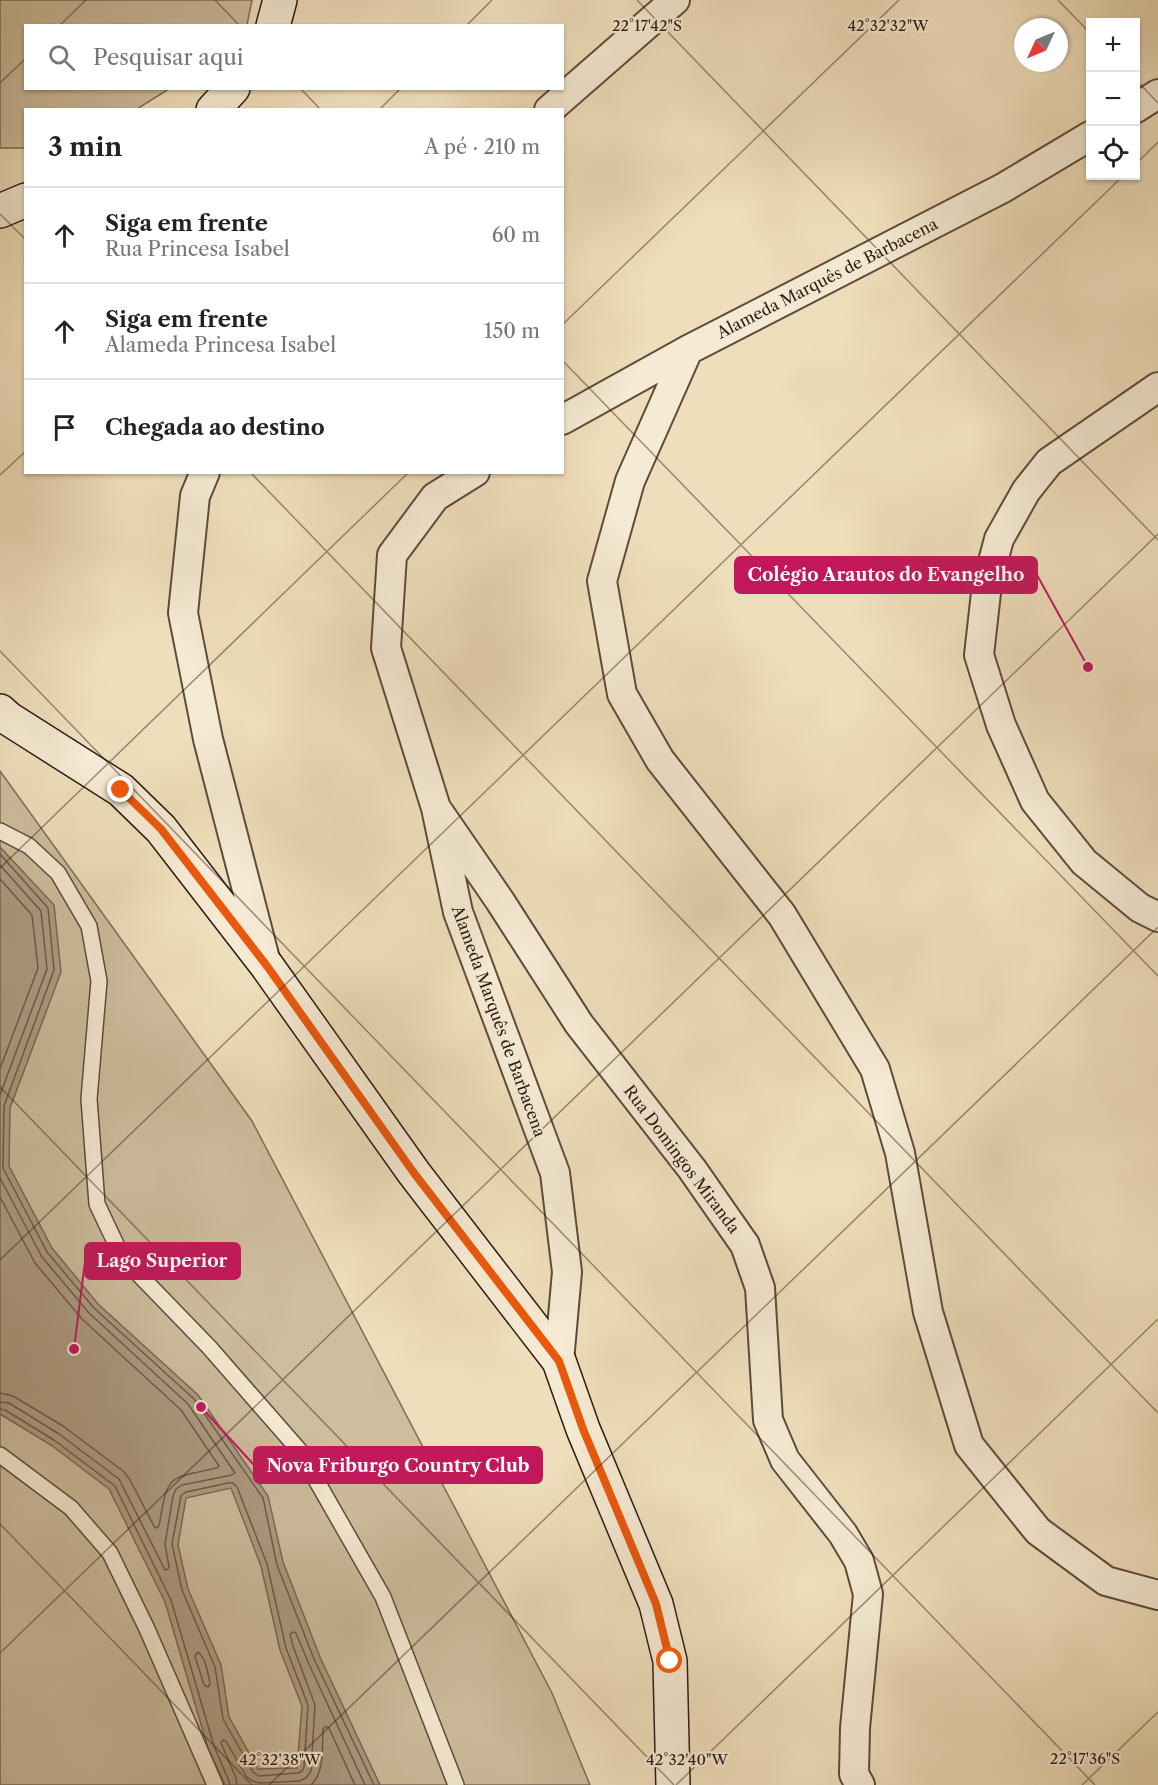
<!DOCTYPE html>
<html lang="pt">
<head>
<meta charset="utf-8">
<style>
  body { margin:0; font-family:"Libre Caslon Text",serif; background:#f6f6f6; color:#222 }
  .controls { position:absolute; right:18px; top:18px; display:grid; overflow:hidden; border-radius:0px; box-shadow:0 2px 4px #0004 }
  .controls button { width:54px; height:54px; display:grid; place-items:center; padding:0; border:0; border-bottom:2px solid #e0e0e0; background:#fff; color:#222; font:30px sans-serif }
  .compass { position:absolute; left:1014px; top:18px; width:54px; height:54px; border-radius:50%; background:#fff; box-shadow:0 2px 4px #0004; rotate:226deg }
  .stop { position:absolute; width:18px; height:18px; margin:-14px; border:4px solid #ea580c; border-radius:50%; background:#fff }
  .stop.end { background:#ea580c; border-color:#fff; box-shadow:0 2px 6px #0008 }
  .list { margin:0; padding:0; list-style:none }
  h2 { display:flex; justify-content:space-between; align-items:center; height:78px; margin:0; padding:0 24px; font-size:26px }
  h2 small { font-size:20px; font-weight:400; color:#767676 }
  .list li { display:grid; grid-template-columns:39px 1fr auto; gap:18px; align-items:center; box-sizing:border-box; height:96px; padding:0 24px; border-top:2px solid #e0e0e0 }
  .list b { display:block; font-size:22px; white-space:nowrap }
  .list p { margin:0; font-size:20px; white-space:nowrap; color:#767676 }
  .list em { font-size:20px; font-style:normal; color:#767676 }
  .icon { flex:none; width:33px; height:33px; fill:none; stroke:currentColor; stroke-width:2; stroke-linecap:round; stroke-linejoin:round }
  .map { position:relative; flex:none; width:1158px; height:1785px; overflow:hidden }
  .search { position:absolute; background:#fff; box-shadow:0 2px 4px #0004; left:24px; top:24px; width:540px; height:66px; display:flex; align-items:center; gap:15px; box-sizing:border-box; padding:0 21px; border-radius:0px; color:#767676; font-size:22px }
  .panel { position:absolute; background:#fff; box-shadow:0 2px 4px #0004; left:24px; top:108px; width:540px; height:366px; border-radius:0px }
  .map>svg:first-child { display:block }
  .green { fill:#cebd9e; stroke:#7e6c58; stroke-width:1.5 }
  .water { fill:#ad9b82; stroke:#7a6755; stroke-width:1.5; fill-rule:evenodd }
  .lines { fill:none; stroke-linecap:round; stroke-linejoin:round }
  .shore { stroke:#6e5a4a; stroke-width:1.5 }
  .lane-casing { stroke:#5e4b3c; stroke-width:18 }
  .street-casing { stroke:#5e4b3c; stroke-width:32 }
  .secondary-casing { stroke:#2e1a12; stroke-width:36 }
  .lane { stroke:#f5ead3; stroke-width:15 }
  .street { stroke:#f5ead3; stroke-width:28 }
  .secondary { stroke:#f5ead3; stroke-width:33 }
  .route { stroke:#ea580c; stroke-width:8 }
  .ticks { fill:none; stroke:#2e1a12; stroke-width:1.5; stroke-opacity:0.45 }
  .labels { text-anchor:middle; stroke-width:4.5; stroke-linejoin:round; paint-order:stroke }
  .street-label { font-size:16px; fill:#2e1a12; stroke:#f5ead3 }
  .ticks-label { font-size:15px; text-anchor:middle; fill:#2e1a12; stroke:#f5ead3; stroke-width:4.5; stroke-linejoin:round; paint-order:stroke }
  .leader { fill:none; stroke:#c2185b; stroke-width:2 }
  .callout-dot { fill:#c2185b; stroke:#f5ead3; stroke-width:2 }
  .callout { fill:#c2185b; stroke:#c2185b; stroke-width:2 }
  .callout-label { font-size:18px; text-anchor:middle; font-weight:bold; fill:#fff }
</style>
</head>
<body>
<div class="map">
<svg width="1158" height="1785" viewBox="0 0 1158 1785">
  <rect width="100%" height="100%" fill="#efdebb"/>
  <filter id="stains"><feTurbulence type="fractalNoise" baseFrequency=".00333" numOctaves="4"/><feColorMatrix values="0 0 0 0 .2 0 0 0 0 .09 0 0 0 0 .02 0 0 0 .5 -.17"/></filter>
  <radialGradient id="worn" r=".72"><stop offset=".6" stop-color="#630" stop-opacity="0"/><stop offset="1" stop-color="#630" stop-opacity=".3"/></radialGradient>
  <!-- green -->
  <path class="green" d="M0,0H252L247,25L26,26V88L169,89L137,109L26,110L25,148H0Z
    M0,771L252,1121L552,1693L590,1785H0Z"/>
  <!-- water -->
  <path class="water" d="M0,847L54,905L61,972L10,1108L9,1166L52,1248L98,1304L198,1395L268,1496L283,1562L320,1657L380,1785H225L208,1748L165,1602L109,1489L51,1445L0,1414ZM231,1488L261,1566L280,1650L302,1706L297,1768L258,1769L229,1717L221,1665L188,1589L178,1545L186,1498Z"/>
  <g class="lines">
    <!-- shore -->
    <path class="shore" d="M0,854L48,908L54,970L4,1106L3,1168L47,1252L94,1308L194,1399L263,1498L277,1565L314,1659L374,1785
      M0,865L41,911L47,969L0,1095
      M0,879L32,915L38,968L0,1069
      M0,1178L42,1257L89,1313L188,1404L235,1473L232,1475L182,1485L176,1489L173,1496L165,1544L169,1567L168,1569L165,1570L119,1479L59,1434L9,1403L0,1402
      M0,1197L35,1263L82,1319L181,1410L219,1466L217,1468C166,1479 168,1474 159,1526L155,1528L129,1478L123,1471L63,1426L13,1396L0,1393
      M0,1409L5,1410L54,1440L115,1486L171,1600L214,1746L229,1781L230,1785
      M228,1483H233L237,1487L267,1564L286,1648L308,1705L304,1767L302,1771L298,1773L259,1776L253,1772L223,1719L215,1667L182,1590L172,1544L181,1496L186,1492Z
      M198,1652C206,1659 208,1673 210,1684L208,1687L204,1685L195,1656Z
      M237,1785L236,1778L221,1743L223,1740L226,1741L246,1776L252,1781L259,1783L299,1781L306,1778L311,1771L315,1705L293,1646L290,1634L293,1632L296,1633L308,1662L365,1785
      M311,1785C325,1772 322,1747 323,1729L326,1726L329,1728L355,1785"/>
    <defs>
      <path id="lane" d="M0,831L29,846L58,873L89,926L99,981L89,1099L97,1204L122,1257L209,1347L299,1450L383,1597L456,1785
        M0,1455L71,1508L110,1553L147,1629L215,1785"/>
      <path id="street" d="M1136,108L1158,94
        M549,110L675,0
        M688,350L630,481L602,581L622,694L660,760L782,915L875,1069L900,1153L928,1312L969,1445L1038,1531L1106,1581L1158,1595
        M1158,387L1049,462L1026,491L999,539L987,584L979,655L1001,725L1035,801L1084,862L1140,908L1158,917
        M562,420L688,350L1003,188L1090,136
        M205,472L195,496L183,613L208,739L266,963
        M475,472L435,497L392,555L386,648L436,808L458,912L555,1173L567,1272L559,1361
        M436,808L500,901L579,1024L692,1169L745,1245L760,1288L768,1420L785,1460L843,1534L859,1561L868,1594L855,1728L854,1774L860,1785"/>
      <path id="secondary" d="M273,26L280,0
        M213,110L233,88
        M0,211L26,200
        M0,711L9,719L121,790L161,829L267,966L414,1173L559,1361L583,1429L656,1604L670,1661L673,1785"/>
    </defs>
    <!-- lane casing -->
    <use href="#lane" class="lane-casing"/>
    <!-- street casing -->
    <use href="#street" class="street-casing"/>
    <!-- secondary casing -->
    <use href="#secondary" class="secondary-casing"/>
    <!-- lane -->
    <use href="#lane" class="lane"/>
    <!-- street -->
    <use href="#street" class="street"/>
    <!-- secondary -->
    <use href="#secondary" class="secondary"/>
  </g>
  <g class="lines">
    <!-- route -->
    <path class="route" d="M121,790L161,829L267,966L414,1173L559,1361L583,1429L656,1604L670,1661"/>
  </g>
  <!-- ticks -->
  <path class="ticks" d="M215,0L240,26M637,0L1158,540M1058,0L1090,33M59,26L86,0M466,26L492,0M1136,80L1158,103M0,83L26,58M300,88L321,110M379,110L401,88M1136,164L1158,142M0,214L26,240M562,325L899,0M562,360L1158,976M250,472L1158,1413M0,475L26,451M0,651L1095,1785M0,868L409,472M0,1087L674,1785M0,1260L1123,176M0,1524L252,1785M0,1653L1158,534M269,1785L1158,927M676,1785L1158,1319M1082,1785L1158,1712"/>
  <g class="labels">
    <!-- street labels -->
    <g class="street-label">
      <text transform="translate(827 278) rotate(-27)" y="6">Alameda Marquês de Barbacena</text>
      <text transform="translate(499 1021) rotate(70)" y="6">Alameda Marquês de Barbacena</text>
      <text transform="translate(682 1159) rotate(53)" y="6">Rua Domingos Miranda</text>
    </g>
  </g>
  <g class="ticks-label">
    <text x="888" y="31">42°32'32"W</text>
    <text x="647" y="31">22°17'42"S</text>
    <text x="1085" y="1764">22°17'36"S</text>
    <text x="280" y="1765">42°32'38"W</text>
    <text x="687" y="1765">42°32'40"W</text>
  </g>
  <!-- callouts -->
  <path class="leader" d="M1088 667L1037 575M74 1349L85 1261M201 1407L254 1465"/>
  <g class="callout-dot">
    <circle cx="1088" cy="667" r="6"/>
    <circle cx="74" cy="1349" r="6"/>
    <circle cx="201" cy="1407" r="6"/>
  </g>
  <g class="callout">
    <rect x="735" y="557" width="302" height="36" rx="6"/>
    <rect x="85" y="1243" width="155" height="36" rx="6"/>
    <rect x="254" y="1447" width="288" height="36" rx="6"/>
  </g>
  <g class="callout-label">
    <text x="886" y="581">Colégio Arautos do Evangelho</text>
    <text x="162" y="1267">Lago Superior</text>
    <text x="398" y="1472">Nova Friburgo Country Club</text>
  </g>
  <rect width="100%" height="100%" filter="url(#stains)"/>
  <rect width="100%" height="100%" fill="url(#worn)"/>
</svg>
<div class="controls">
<button>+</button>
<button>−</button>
<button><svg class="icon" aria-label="locate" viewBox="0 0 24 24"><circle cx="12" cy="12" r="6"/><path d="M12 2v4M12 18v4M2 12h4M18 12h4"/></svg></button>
</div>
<svg class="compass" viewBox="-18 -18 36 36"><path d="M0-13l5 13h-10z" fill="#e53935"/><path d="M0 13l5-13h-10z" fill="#767676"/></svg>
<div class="stop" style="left:670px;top:1661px"></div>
<div class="stop end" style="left:121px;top:790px"></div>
<div class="search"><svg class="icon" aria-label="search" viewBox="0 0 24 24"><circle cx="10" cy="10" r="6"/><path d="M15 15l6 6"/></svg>Pesquisar aqui</div>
<section class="panel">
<h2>3 min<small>A pé · 210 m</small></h2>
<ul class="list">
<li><svg class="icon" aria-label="ahead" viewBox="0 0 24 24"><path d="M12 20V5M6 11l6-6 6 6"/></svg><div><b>Siga em frente</b><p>Rua Princesa Isabel</p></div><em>60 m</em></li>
<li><svg class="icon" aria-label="ahead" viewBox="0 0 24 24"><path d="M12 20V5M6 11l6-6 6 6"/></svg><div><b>Siga em frente</b><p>Alameda Princesa Isabel</p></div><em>150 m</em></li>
<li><svg class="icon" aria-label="arrive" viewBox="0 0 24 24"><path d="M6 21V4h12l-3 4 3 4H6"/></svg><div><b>Chegada ao destino</b></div></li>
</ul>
</section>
</div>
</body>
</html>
